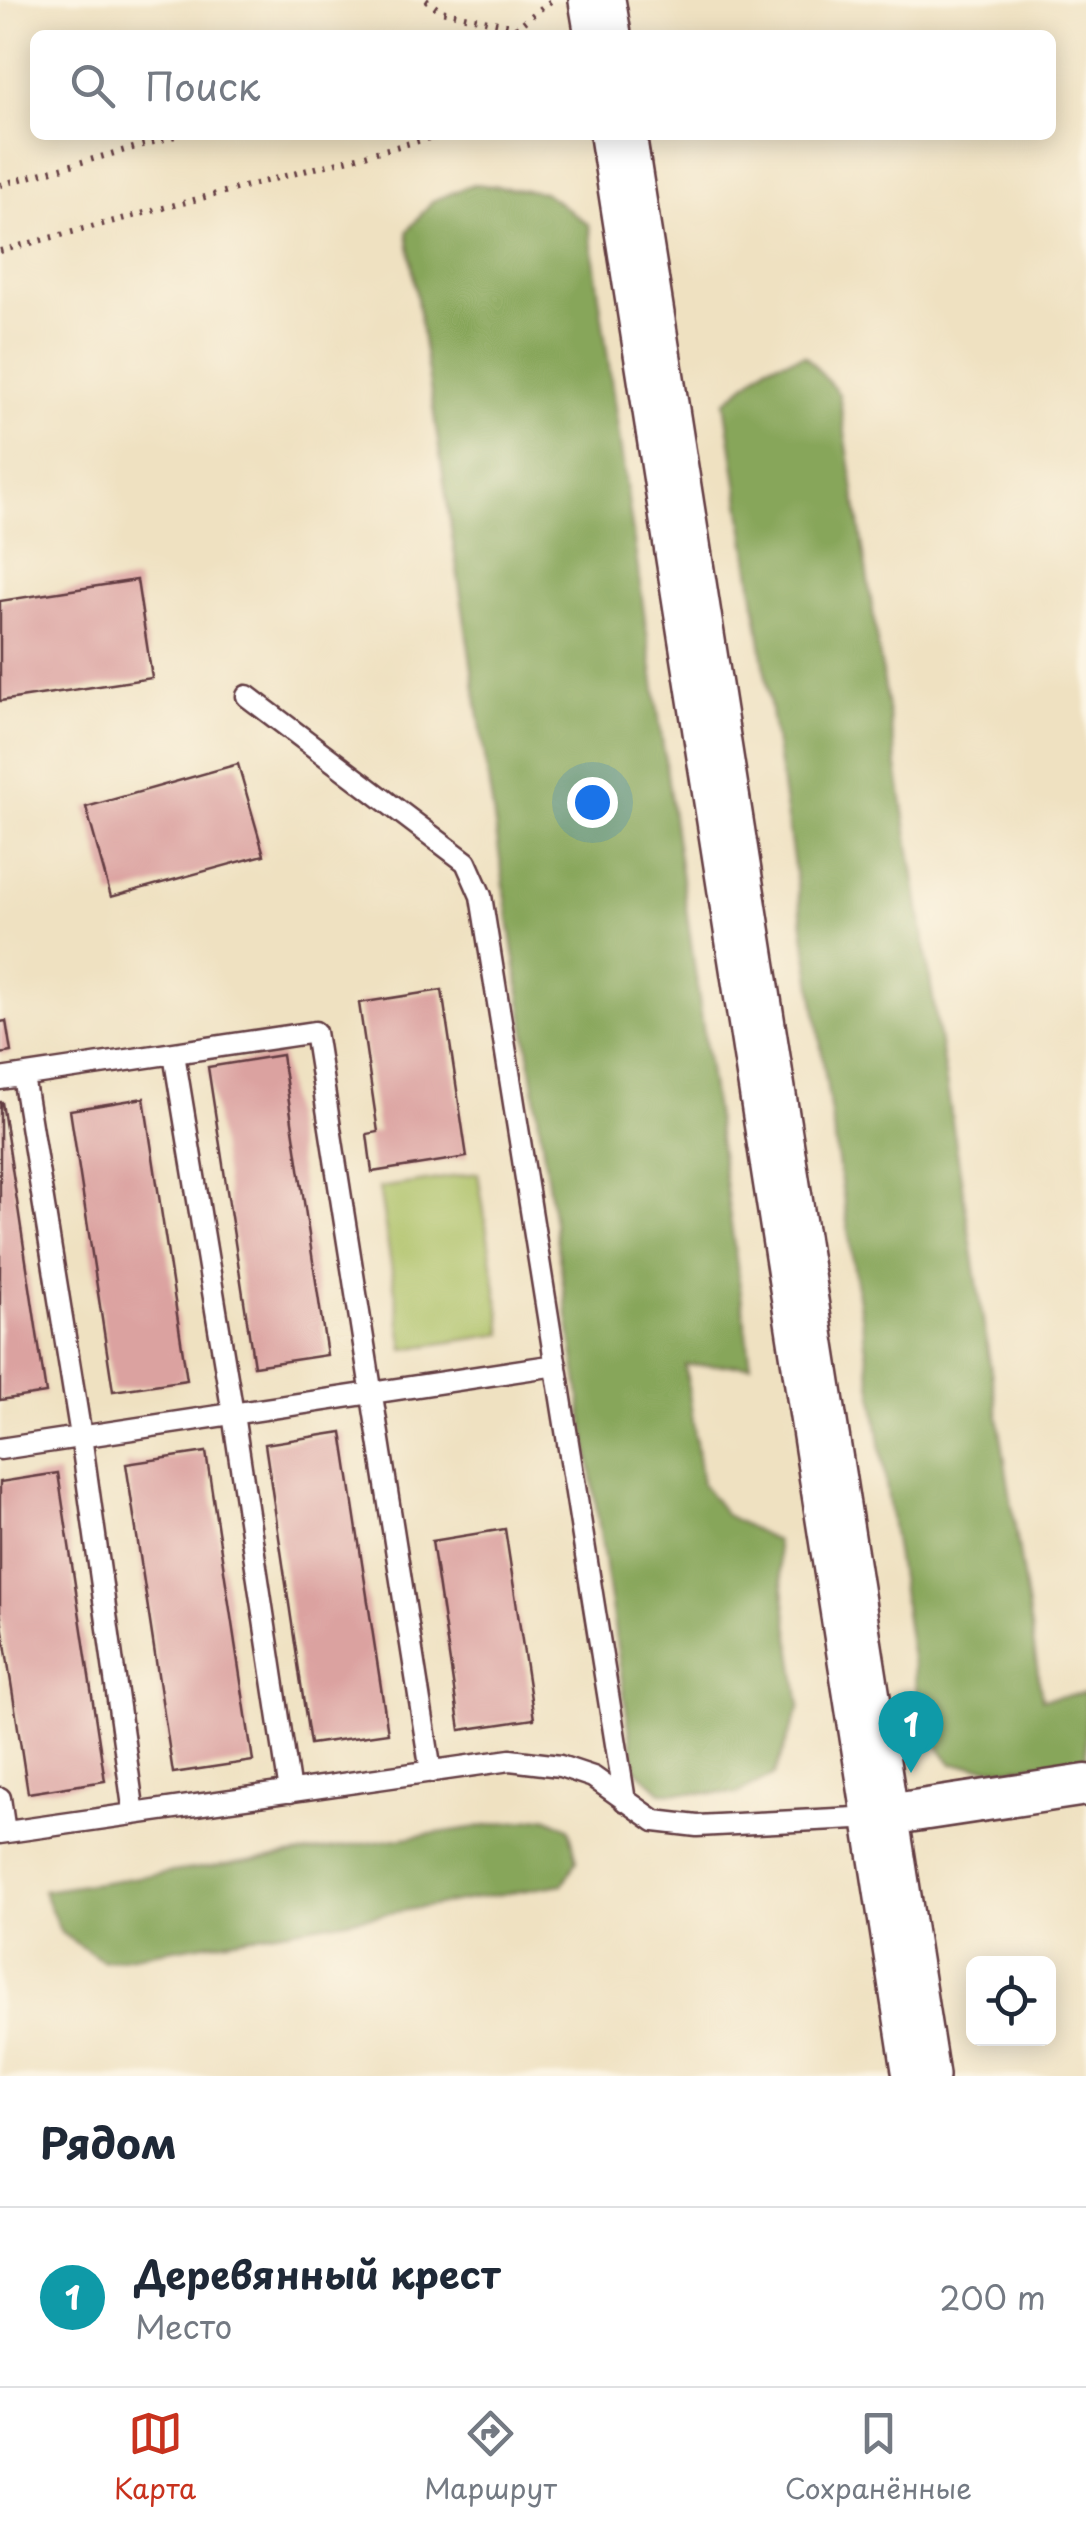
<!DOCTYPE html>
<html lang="ru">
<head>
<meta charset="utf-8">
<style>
  body { margin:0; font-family:"Playpen Sans",sans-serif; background:#f2f2f3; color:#1f2937 }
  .controls { position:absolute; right:30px; bottom:30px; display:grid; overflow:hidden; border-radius:15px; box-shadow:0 5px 25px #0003 }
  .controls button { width:90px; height:90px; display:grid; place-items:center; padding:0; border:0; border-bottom:2px solid #e0e1e3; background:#fff; color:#1f2937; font:50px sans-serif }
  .you { position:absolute; left:592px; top:802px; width:35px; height:35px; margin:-25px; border:8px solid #fff; border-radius:50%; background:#1a73e8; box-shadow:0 0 0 15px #1a73e833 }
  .badge { display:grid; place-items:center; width:65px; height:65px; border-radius:50%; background:#c8321e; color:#fff; font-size:32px; font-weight:700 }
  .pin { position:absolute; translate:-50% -82px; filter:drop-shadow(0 2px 5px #0008) }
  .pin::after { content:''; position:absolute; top:52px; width:35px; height:30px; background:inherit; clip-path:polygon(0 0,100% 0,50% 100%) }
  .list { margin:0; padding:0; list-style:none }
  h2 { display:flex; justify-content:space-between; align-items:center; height:130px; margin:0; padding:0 40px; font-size:42px }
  h2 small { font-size:32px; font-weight:400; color:#747a83 }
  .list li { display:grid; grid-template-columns:65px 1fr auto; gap:30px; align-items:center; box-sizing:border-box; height:180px; padding:0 40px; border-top:2px solid #e0e1e3 }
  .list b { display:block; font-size:38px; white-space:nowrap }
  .list p { margin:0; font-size:32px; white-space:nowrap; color:#747a83 }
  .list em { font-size:32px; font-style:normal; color:#747a83 }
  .icon { flex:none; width:55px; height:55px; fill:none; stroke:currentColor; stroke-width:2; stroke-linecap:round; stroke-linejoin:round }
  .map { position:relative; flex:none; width:1086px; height:2076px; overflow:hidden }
  .search { position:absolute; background:#fff; box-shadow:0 5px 25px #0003; left:30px; right:30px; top:30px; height:110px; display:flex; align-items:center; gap:25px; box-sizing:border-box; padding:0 35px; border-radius:15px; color:#747a83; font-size:38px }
  .sheet { height:310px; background:#fff }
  nav { display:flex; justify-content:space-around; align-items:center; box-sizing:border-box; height:140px; border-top:2px solid #e0e1e3; background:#fff; font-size:28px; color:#747a83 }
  nav a { display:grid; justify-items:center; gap:5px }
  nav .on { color:#c8321e }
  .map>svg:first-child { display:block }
  .green { fill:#aabf64; stroke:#7a6f48; stroke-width:2.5 }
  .forest { fill:#87a65a; stroke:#686242; stroke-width:2.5 }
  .building { fill:#dba2a0 }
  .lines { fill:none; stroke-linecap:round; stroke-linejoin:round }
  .lane-casing { stroke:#633c42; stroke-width:25 }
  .street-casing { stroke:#633c42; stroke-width:45 }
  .secondary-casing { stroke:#633c42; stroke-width:60 }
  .path { stroke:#633c42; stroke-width:6; stroke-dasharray:2.5 8; stroke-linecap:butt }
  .lane { stroke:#fff; stroke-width:20 }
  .street { stroke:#fff; stroke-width:40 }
  .secondary { stroke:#fff; stroke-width:55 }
</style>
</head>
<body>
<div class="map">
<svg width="1086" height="2076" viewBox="0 0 1086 2076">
  <rect width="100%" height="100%" fill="#fcf5e5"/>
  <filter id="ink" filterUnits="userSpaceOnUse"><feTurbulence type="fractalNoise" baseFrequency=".01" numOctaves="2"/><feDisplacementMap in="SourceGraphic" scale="20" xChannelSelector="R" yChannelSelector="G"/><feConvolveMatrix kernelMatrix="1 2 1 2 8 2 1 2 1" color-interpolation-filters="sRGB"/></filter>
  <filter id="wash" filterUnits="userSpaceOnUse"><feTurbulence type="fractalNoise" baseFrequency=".0048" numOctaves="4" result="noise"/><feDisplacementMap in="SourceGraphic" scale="40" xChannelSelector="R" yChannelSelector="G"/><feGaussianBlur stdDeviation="2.25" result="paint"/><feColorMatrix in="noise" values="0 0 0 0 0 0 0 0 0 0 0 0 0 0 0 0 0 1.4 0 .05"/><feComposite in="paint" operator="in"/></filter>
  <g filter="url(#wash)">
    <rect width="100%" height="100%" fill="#efe1c1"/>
    <!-- green -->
    <path class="green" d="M478,1173L503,1334L404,1349L379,1188Z"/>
    <!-- forest -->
    <path class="forest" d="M474,184L544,192L589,225L751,1365H685L702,1484L726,1515L776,1541L800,1706L774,1775L737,1794L661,1792L635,1768L407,232L432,201Z
      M805,355L839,394L1042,1699L1086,1693V1757L1007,1769L952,1764L922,1726L725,402L768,365Z
      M546,1817L569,1828L577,1860L563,1884L103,1961L61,1933L43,1891Z"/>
    <g id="blocks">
      <!-- building -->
      <path class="building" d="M137,580L152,678L0,701V601Z
        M238,764L264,855L111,897L86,807Z
        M442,990L467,1157L372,1172L367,1134L378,1132L359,1003Z
        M6,1021L11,1052L0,1054V1022Z
        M282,1055L327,1355L254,1366L208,1067Z
        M144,1098L187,1380L113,1391L70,1110Z
        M0,1102H2L46,1393L0,1400Z
        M342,1432L388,1733L310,1744L265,1444Z
        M206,1452L253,1761L173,1773L126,1464Z
        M58,1473L105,1781L28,1793L0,1611V1482Z
        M505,1529L534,1719L460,1730L432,1541Z"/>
    </g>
  </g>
  <g filter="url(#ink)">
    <use href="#blocks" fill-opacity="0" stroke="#633c42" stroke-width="2.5"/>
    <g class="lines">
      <defs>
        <path id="lane" d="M247,696L466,862L481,896L625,1801
          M174,1054L233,1414L290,1792
          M23,1076L81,1436L134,1814
          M0,1079L315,1032L431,1772
          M0,1449L556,1365
          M0,1798L5,1832
          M0,1833L510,1760L560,1766L593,1777L655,1821L697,1826L876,1817"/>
        <path id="street" d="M881,1816L1086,1785"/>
        <path id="secondary" d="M597,0L603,35
          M618,135L921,2076"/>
      </defs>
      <!-- lane casing -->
      <use href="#lane" class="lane-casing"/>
      <!-- street casing -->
      <use href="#street" class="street-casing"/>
      <!-- secondary casing -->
      <use href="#secondary" class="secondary-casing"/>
      <!-- path -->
      <path class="path" d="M426,0L441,11L517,27
        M495,35L517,27L552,0
        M0,185L179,135
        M0,251L441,135"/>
      <!-- lane -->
      <use href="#lane" class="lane"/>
      <!-- street -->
      <use href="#street" class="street"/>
      <!-- secondary -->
      <use href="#secondary" class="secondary"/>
    </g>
  </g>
</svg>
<div class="controls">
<button><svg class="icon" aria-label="locate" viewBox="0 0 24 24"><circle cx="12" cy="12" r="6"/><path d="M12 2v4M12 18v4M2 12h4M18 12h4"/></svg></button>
</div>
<div class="you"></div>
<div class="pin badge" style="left:911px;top:1773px;background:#0f9aa8">1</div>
<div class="search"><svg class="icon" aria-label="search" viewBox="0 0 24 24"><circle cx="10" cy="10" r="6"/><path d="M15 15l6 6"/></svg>Поиск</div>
</div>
<section class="sheet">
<h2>Рядом<small></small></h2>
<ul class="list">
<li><span class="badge" style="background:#0f9aa8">1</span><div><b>Деревянный крест</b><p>Место</p></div><em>200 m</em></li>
</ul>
</section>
<nav>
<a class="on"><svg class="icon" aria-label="map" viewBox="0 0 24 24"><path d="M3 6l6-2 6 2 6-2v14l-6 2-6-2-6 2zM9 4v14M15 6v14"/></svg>Карта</a>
<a><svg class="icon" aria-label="directions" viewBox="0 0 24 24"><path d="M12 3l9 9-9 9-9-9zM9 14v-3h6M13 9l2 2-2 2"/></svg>Маршрут</a>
<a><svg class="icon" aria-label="saved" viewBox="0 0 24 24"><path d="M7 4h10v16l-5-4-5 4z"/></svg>Сохранённые</a>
</nav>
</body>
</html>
